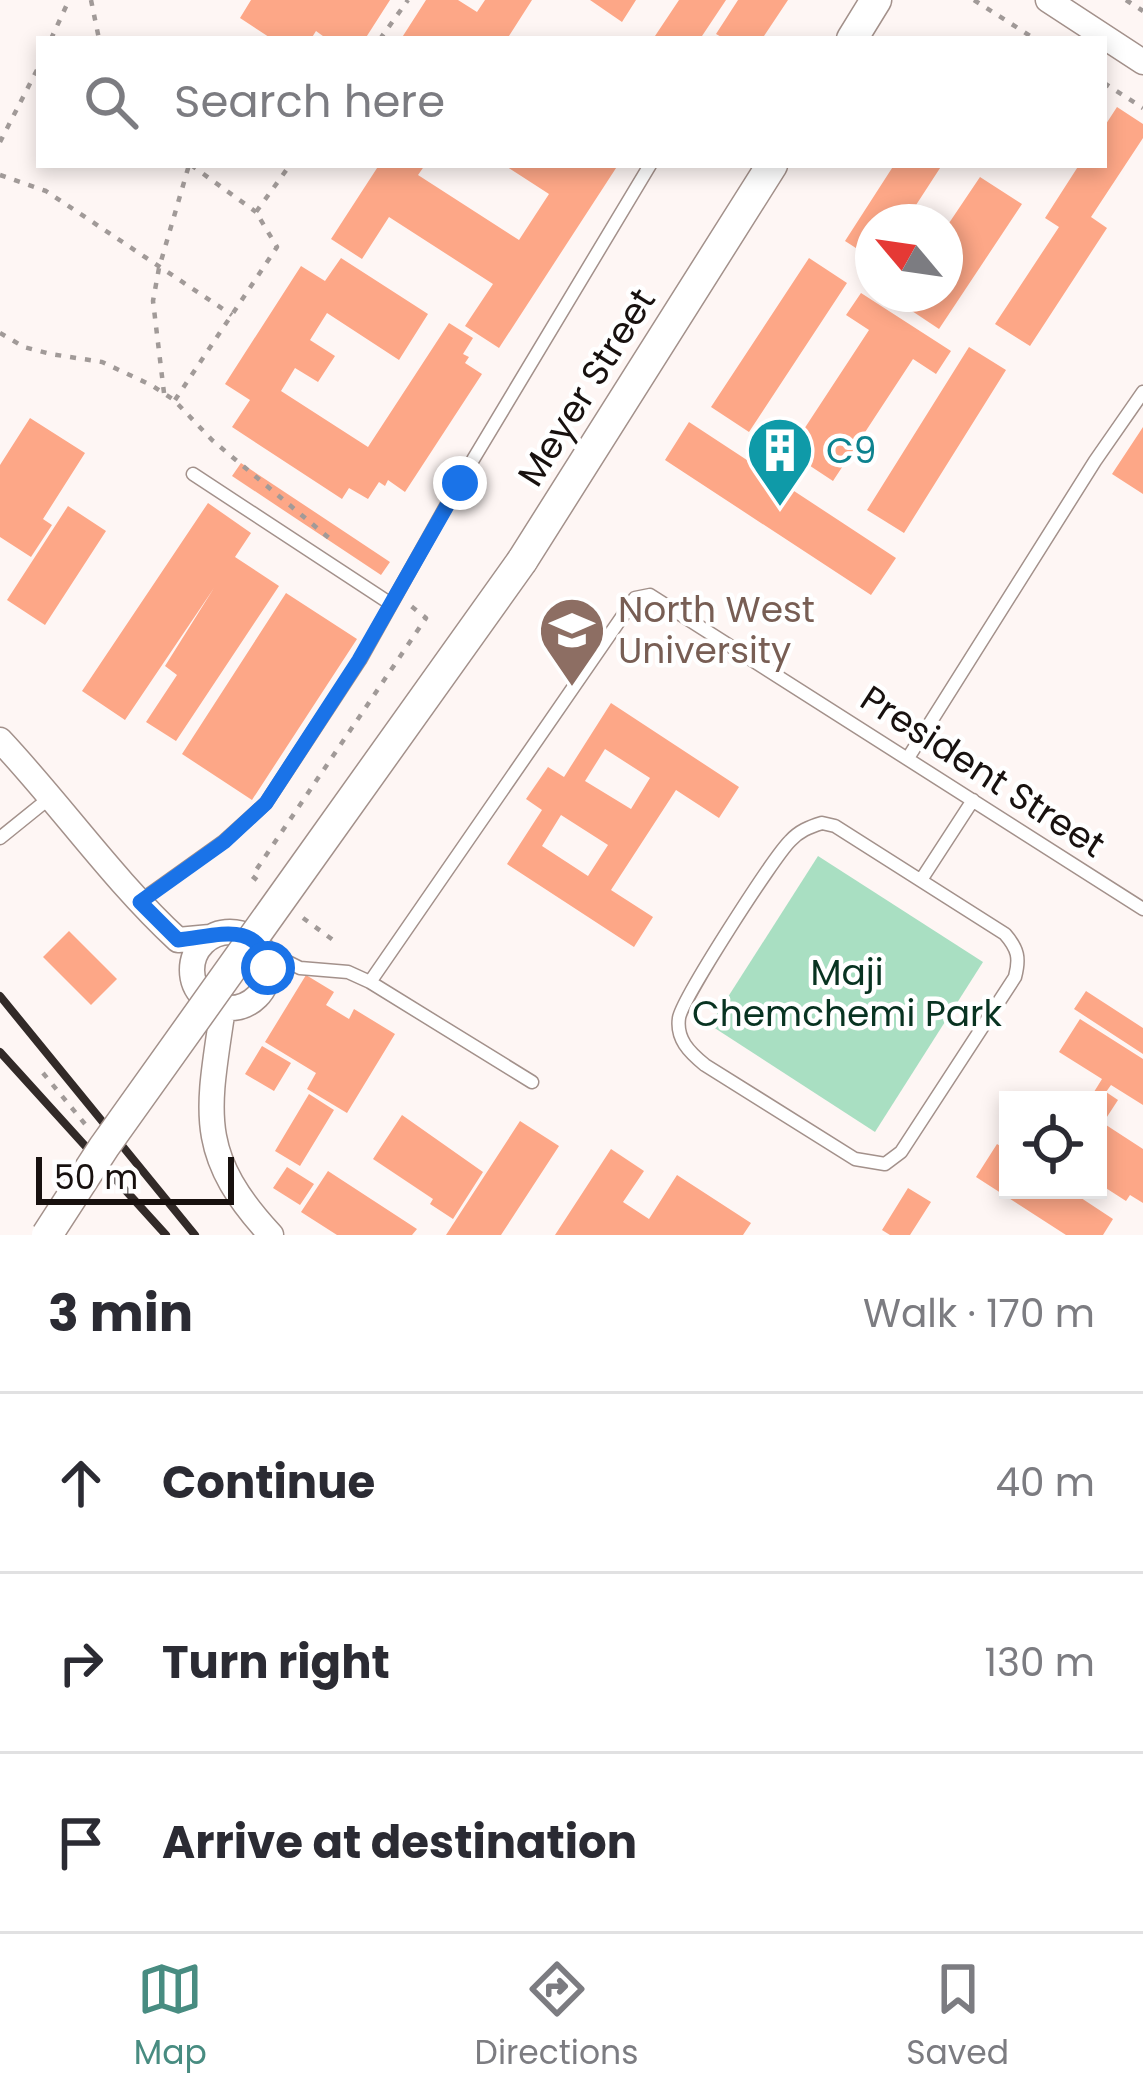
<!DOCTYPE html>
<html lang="en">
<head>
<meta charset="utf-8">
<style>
  body { margin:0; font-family:Poppins,sans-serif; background:#f7f7f7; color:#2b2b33 }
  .controls { position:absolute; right:36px; bottom:36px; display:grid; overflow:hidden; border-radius:0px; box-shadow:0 6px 18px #0003 }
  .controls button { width:108px; height:108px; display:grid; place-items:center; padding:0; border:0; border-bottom:3px solid #e1e1e2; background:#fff; color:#2b2b33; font:60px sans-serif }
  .compass { position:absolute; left:855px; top:204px; width:108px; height:108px; border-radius:50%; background:#fff; box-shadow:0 6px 18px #0003; rotate:299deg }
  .scale { position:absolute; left:36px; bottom:30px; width:198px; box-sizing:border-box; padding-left:12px; border:6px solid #18110f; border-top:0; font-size:33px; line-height:42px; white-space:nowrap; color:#18110f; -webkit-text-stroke:9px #fff; paint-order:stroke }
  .stop { position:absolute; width:36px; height:36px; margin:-27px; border:9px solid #1a73e8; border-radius:50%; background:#fff }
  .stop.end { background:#1a73e8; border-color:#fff; box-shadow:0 3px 12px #0008 }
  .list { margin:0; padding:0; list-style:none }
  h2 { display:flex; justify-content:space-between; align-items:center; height:156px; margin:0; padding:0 48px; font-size:51px }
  h2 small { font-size:39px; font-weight:400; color:#7c7c81 }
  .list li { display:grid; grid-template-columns:78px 1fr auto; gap:36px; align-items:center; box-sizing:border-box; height:180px; padding:0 48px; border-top:3px solid #e1e1e2 }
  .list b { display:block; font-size:45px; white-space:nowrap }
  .list em { font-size:39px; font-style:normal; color:#7c7c81 }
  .icon { flex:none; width:66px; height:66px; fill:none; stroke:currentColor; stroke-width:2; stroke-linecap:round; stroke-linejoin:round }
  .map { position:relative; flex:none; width:1143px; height:1235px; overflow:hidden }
  .search { position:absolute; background:#fff; box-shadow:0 6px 18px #0003; left:36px; right:36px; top:36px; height:132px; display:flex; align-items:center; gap:30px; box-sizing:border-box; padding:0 42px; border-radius:0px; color:#7c7c81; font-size:45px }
  .sheet { height:696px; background:#fff }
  nav { display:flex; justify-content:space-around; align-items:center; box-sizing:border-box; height:168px; border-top:3px solid #e1e1e2; background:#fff; font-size:33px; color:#7c7c81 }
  nav a { display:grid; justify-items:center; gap:6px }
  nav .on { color:#488c81 }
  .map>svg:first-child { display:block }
  .green { fill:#a9dfc2 }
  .building { fill:#fda787; fill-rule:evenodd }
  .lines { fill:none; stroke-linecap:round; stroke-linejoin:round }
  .service-casing { stroke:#a3918b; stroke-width:15 }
  .minor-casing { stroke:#a3918b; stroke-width:27 }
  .tertiary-casing { stroke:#a3918b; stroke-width:33 }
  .path { stroke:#a19a98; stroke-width:4.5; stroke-dasharray:6 9; stroke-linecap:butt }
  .service { stroke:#fff; stroke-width:12 }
  .minor { stroke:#fff; stroke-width:24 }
  .tertiary { stroke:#fff; stroke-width:30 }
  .rail { stroke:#322a28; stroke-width:8 }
  .tertiary-bridge-casing { stroke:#a3918b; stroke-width:33; stroke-linecap:butt }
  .tertiary-bridge { stroke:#fff; stroke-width:30 }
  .route { stroke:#1a73e8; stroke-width:15 }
  .labels { text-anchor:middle; stroke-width:9; stroke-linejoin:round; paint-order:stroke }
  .street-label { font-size:36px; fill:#18110f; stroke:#fff }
  .culture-label { font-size:36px; fill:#0d838f; stroke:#fff; text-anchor:start }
  .education-label { font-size:36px; fill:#785e54; stroke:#fff; text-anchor:start }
  .park-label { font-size:36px; fill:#083321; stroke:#fff }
</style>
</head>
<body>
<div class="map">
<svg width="1143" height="1235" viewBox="0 0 1143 1235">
  <rect width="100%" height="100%" fill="#fef6f4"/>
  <!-- green -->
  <path class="green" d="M818,856L983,962L875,1132L710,1025Z"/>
  <!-- building -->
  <path class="building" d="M251,0H390L365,39H327L316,31L311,39H272L240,18Z
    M426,0H458L477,12L485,0H532L507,39H401Z
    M590,0H636L622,22Z
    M679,0H726L700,39H653Z
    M738,0H788L762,39H725L716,34Z
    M1117,107L1143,124V138L1091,217L1107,228L1030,346L995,324L1059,227L1045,218L1079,165H1104V127Z
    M379,165H425L418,175L519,240L549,194L504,165H618L499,348L465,326L493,284L389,217L362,259L331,239Z
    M894,165H942L905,222H873V259L845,241Z
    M980,177L1022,204L939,329L897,301L902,294H945V229Z
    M341,258L428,314L399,360L327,313L310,340L335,356L318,382L295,368L281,391L368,447L449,323L473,338L463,354L469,357L465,363L482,374L405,492L388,480L385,486L379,482L368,499L349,488L342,499L232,427L250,400L225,384L301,266L325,281Z
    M809,258L847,283L749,432L711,407Z
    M861,293L951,351L936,374L913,359L833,481L789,452L869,330L846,315Z
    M969,347L1006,370L904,533L867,510Z
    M30,418L85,453L43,519L52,525L31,557L0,537V465Z
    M689,422L896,558L871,595L665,460Z
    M1143,427V494L1112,474Z
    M241,463L390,562L381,575L232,476Z
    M208,503L251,533L235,557L279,586L176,741L146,722L177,675L165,666L214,588L125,720L82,691Z
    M68,506L106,531L45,625L7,600Z
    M286,593L357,639L252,800L182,754Z
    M611,703L739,787L719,818L676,790L611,890L653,917L634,947L507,864L542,810L526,799L548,767L564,777ZM605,749L650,778L631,809L585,781ZM561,815L608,845L588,876L542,846Z
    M69,931L117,979L91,1005L43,957Z
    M306,975L334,992L326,1005L349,1019L354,1009L395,1034L347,1113L307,1089L316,1073L265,1042Z
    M1086,991L1143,1028V1054L1074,1009Z
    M1080,1019L1143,1059V1105L1111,1085L1106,1092L1118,1100L1103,1123L1143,1149V1203L1130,1195L1126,1201L1098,1183V1100H1089L1102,1079L1059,1052Z
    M262,1046L291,1063L274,1091L245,1074Z
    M309,1094L334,1110L300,1166L275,1151Z
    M402,1115L483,1172L453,1219L430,1204L433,1199L373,1159Z
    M520,1121L559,1146L501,1235H446Z
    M997,1144L1008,1151V1190H1069L1113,1219L1103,1235H1066L976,1177Z
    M611,1149L644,1171L623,1202L649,1219L677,1175L751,1223L743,1235H555Z
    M287,1167L314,1184L300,1205L273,1188Z
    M328,1171L417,1229L412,1235H337L301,1212Z
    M908,1188L931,1202L910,1235H890L882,1230Z"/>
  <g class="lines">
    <defs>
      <path id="service" d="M193,474L391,604
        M908,758L1095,461L1143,392
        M822,823L835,826L1005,934C1018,949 1020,958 1015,977L901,1152L885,1164L855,1159L705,1065C689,1052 676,1039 679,1018C682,999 773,858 790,841C799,831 809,827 822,823Z
        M0,838L52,796
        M921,880L973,800
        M140,901L224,841L266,803L360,660L459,483L650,165
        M262,949L300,968L348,972L370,982L532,1082
        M370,982L635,598L650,595L1143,909"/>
      <path id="minor" d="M1048,0L1143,62
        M0,740C61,805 113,880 178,940L210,937
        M192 970a38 38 0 1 1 76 0a38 38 0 1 1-76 0Z
        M223,1008C208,1111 195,1153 271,1235"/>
      <path id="tertiary" d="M852,39L876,0
        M522,561L772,165"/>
    </defs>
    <!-- service casing -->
    <use href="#service" class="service-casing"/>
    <!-- minor casing -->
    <use href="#minor" class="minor-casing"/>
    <!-- tertiary casing -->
    <use href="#tertiary" class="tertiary-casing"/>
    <!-- path -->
    <path class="path" d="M91,0L99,39
      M974,0L1035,39
      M1126,0L1143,11
      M51,39L69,0
      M380,39L408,0
      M1104,83L1143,108
      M0,142L39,66
      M191,165L256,212
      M0,175L46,191L232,315
      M0,333L24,347L51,354L102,362L151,385L174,400L212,440L329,538
      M164,393L153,301L159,268L189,165
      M175,400L277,247L256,212L290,165
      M257,880L252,876L426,618L411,606
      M303,918L333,940
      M43,1073L85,1124"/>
    <!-- service -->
    <use href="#service" class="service"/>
    <!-- minor -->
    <use href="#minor" class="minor"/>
    <!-- tertiary -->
    <use href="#tertiary" class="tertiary"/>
    <!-- rail -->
    <path class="rail" d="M0,996L195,1235
      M0,1052L166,1235"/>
    <defs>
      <path id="tertiary-bridge" d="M47,1235L104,1147L522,561"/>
    </defs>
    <!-- tertiary-bridge casing -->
    <use href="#tertiary-bridge" class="tertiary-bridge-casing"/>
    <!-- tertiary-bridge -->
    <use href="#tertiary-bridge" class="tertiary-bridge"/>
  </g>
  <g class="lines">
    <!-- route -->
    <path class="route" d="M268,968C259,918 214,937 178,940L140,902L224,842L266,803L359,660L460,483"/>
  </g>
  <!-- icons -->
  <defs>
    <symbol id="building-pin" viewBox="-11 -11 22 30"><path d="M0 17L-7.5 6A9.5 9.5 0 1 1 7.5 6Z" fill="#0f9aa8" stroke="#fff"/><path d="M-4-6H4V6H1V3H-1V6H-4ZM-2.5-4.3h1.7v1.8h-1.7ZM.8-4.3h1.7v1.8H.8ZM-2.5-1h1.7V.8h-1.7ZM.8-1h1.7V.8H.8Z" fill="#fff"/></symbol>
    <symbol id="university-pin" viewBox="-11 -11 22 30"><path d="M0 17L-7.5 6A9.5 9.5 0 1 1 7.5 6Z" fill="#8d6e63" stroke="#fff"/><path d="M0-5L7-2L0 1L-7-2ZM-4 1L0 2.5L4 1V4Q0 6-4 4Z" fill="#fff"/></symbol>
  </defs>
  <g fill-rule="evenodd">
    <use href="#building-pin" x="742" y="412" width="76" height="104"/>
    <use href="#university-pin" x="534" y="592" width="76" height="104"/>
  </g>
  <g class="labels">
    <!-- street labels -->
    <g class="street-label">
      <text transform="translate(586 387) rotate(-58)" y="13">Meyer Street</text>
      <text transform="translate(983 771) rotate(33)" y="13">President Street</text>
    </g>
    <!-- culture labels -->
    <g class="culture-label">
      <text x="826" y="463">C9</text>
    </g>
    <!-- education labels -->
    <g class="education-label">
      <text x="618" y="622">North West<tspan x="618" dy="41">University</tspan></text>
    </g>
    <!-- park labels -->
    <g class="park-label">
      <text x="847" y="985">Maji<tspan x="847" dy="41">Chemchemi Park</tspan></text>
    </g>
  </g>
</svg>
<div class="controls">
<button><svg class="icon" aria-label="locate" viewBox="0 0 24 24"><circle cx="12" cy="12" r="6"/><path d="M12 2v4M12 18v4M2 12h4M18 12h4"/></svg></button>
</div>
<svg class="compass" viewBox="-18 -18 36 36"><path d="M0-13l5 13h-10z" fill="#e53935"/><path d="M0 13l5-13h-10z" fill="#7c7c81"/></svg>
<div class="scale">50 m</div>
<div class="stop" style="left:268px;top:968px"></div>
<div class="stop end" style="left:460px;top:483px"></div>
<div class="search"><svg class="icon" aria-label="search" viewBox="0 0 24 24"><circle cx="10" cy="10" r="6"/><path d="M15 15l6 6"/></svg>Search here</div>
</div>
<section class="sheet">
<h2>3 min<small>Walk · 170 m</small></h2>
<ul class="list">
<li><svg class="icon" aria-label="ahead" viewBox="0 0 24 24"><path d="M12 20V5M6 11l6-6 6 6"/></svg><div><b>Continue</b></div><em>40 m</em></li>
<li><svg class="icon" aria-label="right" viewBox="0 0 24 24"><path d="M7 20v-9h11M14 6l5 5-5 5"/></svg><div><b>Turn right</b></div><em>130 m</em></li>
<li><svg class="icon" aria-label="arrive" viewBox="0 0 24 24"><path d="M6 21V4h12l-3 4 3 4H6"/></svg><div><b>Arrive at destination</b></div></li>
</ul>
</section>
<nav>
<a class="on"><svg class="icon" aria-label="map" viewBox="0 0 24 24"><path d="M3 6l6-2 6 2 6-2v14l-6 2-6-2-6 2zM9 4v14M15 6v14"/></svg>Map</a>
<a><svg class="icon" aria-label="directions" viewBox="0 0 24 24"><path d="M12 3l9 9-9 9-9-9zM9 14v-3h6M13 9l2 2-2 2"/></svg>Directions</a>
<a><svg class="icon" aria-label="saved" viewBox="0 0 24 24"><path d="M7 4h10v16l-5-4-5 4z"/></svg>Saved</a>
</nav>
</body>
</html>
